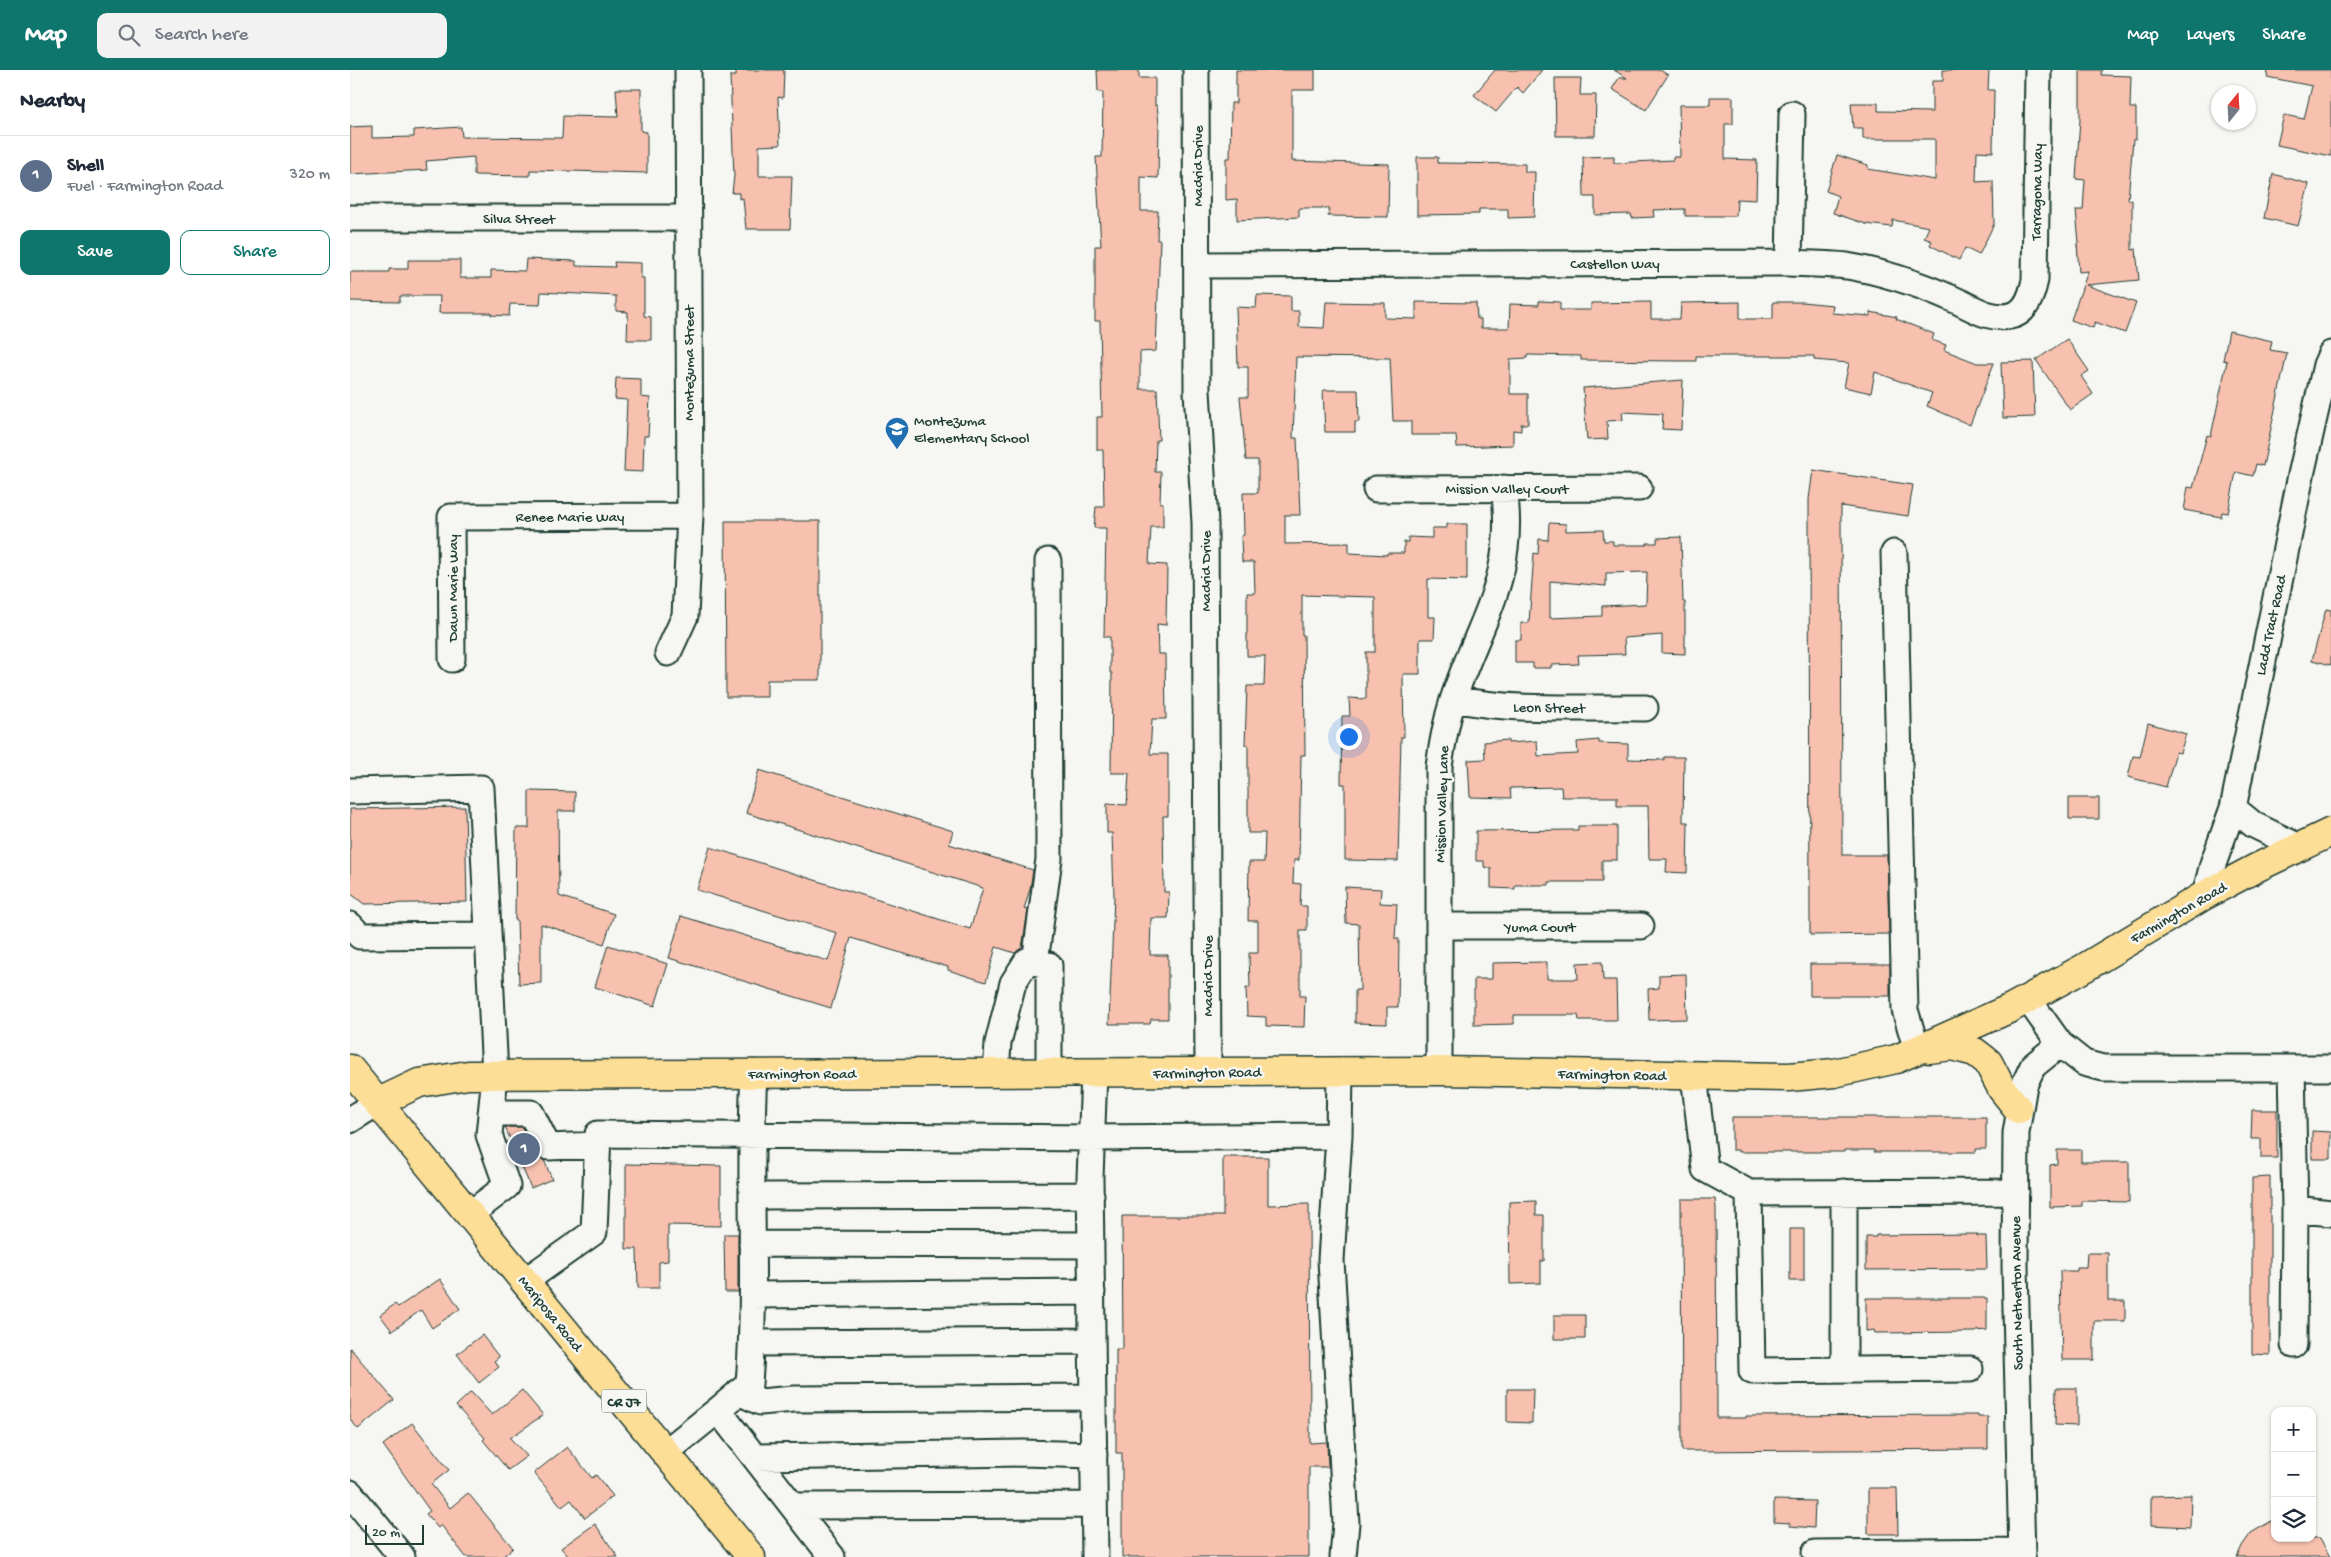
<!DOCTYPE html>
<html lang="en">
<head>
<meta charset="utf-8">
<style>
  body { margin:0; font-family:"Gochi Hand",sans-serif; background:#f2f2f3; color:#1f2937 }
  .controls { position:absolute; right:15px; bottom:15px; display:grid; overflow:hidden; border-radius:10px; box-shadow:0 1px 4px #0004 }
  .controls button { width:45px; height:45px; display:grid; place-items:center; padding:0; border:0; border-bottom:1px solid #e0e1e3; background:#fff; color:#1f2937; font:25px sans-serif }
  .compass { position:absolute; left:1861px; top:15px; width:45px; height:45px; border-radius:50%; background:#fff; box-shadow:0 1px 4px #0004; rotate:18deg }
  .scale { position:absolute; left:15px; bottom:12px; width:59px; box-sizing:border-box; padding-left:5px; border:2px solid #1f3d34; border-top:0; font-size:14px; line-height:18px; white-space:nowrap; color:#1f3d34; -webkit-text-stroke:4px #f6f6f2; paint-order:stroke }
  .you { position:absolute; left:998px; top:666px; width:18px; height:18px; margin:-12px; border:4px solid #fff; border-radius:50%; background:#1a73e8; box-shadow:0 0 0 8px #1a73e833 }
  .badge { display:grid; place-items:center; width:32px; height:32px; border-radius:50%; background:#0f766e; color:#fff; font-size:16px; font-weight:700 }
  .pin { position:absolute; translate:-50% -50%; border:2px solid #fff; box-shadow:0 1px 5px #0006 }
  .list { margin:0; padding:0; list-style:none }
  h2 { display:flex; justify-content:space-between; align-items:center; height:65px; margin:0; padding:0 20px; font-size:21px }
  h2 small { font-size:16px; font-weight:400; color:#747a83 }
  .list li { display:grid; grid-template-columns:32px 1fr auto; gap:15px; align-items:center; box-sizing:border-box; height:80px; padding:0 20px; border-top:1px solid #e0e1e3 }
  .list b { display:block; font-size:19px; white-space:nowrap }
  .list p { margin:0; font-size:16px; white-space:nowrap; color:#747a83 }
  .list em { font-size:16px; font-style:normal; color:#747a83 }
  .actions { display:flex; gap:10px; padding:15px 20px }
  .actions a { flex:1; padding:11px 0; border:1px solid #0f766e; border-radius:10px; text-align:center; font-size:18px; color:#0f766e }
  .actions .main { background:#0f766e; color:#fff }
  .icon { flex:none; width:28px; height:28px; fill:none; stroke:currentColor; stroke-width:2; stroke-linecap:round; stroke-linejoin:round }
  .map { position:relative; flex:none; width:1981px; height:1487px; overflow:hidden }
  header { display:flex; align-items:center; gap:30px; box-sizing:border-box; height:70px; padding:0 25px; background:#0f766e; color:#fff }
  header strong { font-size:24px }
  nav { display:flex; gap:28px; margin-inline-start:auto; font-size:18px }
  .search { width:350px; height:45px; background:#f2f2f3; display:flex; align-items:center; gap:12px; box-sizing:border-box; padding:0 18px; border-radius:10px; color:#747a83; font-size:19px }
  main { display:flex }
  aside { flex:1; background:#fff }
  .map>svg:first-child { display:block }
  .building { fill:#f8c0ae; stroke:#1f3d34; fill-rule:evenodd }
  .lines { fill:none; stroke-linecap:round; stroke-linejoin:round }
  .minor-casing { stroke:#1f3d34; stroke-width:29 }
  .major-casing { stroke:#1f3d34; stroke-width:31 }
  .minor { stroke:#f6f6f2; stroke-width:25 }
  .major { stroke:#fdde96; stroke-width:28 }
  .labels { text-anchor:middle; stroke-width:5; stroke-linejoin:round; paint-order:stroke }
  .shield { fill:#f6f6f2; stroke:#60746d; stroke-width:1 }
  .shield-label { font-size:14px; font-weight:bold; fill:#1f3d34 }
  .street-label { font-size:15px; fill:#1f3d34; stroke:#f6f6f2 }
  .poi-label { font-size:15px; fill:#1f3d34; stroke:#f6f6f2; text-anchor:start }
</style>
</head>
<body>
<header>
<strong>Map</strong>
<div class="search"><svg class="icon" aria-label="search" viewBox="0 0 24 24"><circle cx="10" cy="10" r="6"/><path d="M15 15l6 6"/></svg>Search here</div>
<nav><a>Map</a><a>Layers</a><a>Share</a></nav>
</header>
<main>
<aside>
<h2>Nearby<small></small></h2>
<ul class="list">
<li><span class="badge" style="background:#5c6f8a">1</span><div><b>Shell</b><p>Fuel · Farmington Road</p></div><em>320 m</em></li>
</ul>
<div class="actions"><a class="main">Save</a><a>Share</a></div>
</aside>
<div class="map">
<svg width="1981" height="1487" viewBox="0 0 1981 1487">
  <rect width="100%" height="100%" fill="#f6f6f2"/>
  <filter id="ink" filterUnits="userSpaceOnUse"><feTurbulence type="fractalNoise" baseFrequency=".02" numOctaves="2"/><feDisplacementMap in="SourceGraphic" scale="10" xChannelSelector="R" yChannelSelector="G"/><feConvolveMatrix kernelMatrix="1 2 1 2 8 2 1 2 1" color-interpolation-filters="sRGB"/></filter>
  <g filter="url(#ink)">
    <!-- building -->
    <path class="building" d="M386,0H434L433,28L428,27L430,75L409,76V106H442L440,159H396L393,128L389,129V123H382L384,106L380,6H386Z
      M747,0H789V8H805V36L807,35L809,54L808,108L791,107V141H808L807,170H810L806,281L790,282V319H807L809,370H806L805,402H811L810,433H813V457H801L799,494L817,495L816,555L807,554L808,584H815L816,649H802L800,684H818V746H813L814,822H819L818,848H801L800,885H818V949H801L800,954H759L764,826L762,763H757V734L777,735L779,703H761L762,603H760V567H754L756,458H744L746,437H754L753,380H747V347H752L750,251H745V176H751L746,87H752L753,22H748Z
      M886,0H965V20H942V91L1039,94L1038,147L978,146L979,138H949V147L887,150V129L876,130V88H880L881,33H886Z
      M1145,0H1192L1173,23L1167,17L1146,42L1124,25Z
      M1264,0H1310L1318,5L1296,40L1262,19L1269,8H1277Z
      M1593,0H1639L1638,20H1644L1643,82L1627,81L1626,112L1643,111L1644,154L1629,185L1615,178L1609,190L1580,175L1582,171L1574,168L1579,157L1543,150L1542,157L1516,154L1483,143L1488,126L1476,121L1487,85L1518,95V99L1585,110V69H1513V58H1503L1501,33H1528V41L1582,42V11H1593Z
      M1730,0H1752L1751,5L1781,6L1780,38H1786V70L1783,69L1778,130H1782V180L1786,179L1789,210L1736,215L1786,233L1775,263L1745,252L1743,258L1721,250L1738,201L1729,202L1727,173H1729L1726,140H1733L1735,110L1726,109L1730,49Z
      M1918,0H1981V86L1927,75L1934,45L1954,49L1962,16L1917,7Z
      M1205,8H1231L1230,25H1246L1245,66H1206Z
      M266,19H291V61L297,62V103L180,100V106L124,105V87L76,91L77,100L0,104V57L22,56V68L64,67V60L111,57L112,67L212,68L213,46L268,47Z
      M1360,27H1383V54H1375V89L1407,90L1406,130L1387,129L1386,146H1335V139L1303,140L1304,147L1282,148L1281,144L1245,145V127H1234L1233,87L1264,86V93L1323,90V87H1330L1329,35H1360Z
      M1067,87H1088V93L1175,94V102H1185L1184,147L1158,148V139H1129V144L1067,145Z
      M1923,104L1959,114L1948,156L1914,148Z
      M176,189L226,191V196L265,197L264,192L291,193V208H294V246L301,247V270H277L278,242L266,241V226L191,222L190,235L160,234L159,246L141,245V243H89L90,226H50V232L0,231V202H39V199H58V190H110V208H141V200L175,201Z
      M907,225L941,226V241H949V257L974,258L976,232L1035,233V248L1066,249V232L1126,233L1127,249H1131V258H1159L1160,234L1189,235V231L1210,232V240H1241V233L1301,232V249H1330L1331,233L1390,232V249H1423V232H1452L1483,235L1482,243L1520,246V242L1547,247L1546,249L1584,264L1582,270L1596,275L1594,280L1627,293H1644L1620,355L1577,336L1582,323L1525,302L1521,323L1494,317L1499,293L1464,290V286H1346V291H1331L1231,290V286L1177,285V288L1160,289V324H1178V354H1171V361L1163,360V375L1107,377L1106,365H1061V351H1043L1040,288L946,287L943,368H947L950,445H935V474L999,473V483L1037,485V483H1054V472H1058V467L1082,468V458H1097V454H1117V510L1078,509V547H1085L1084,569H1070V604H1053L1054,667H1051L1048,791L995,790V714H991L992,646H1000L999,628L1016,629V582H1025V527L952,525V565H954L955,685H951L949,790H944L943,813L951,814L950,836H957V860H950V926H955L954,957L916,956V947L897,946L896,918H900L899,883H908V851H898L899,792H914L915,763H898V675H895L897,616H914L915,586H897V523H905L904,492H892L891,466L894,465L893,423H908V390H896L890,327H898V297H888L886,237L906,238Z
      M1879,261L1922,271L1920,280L1937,283L1913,396L1906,394L1903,406L1886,402L1878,443L1872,442L1871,447L1834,440L1838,417L1843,418L1857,365L1861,366L1877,291L1873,290Z
      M1717,269L1739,301L1731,306L1743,324L1720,340L1686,290Z
      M1683,291L1685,347L1653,348L1651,292Z
      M266,308L291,309V327L300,328L298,366H294L293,402L274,401L277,330L265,329Z
      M1333,310L1331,360L1312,359L1313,344L1272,342L1273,350L1257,351L1258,369L1237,370L1233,318Z
      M973,320H1008L1009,352H1005V362H975Z
      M1463,400L1563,415L1558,446L1491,436L1492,785H1537L1539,864L1460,865L1459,429Z
      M375,451H470V610H417V627H376Z
      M1199,453L1216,454V461L1253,460L1254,471H1263V475H1297V473H1307V468L1331,467L1333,532H1335V584L1312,583V565L1274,568L1275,584L1228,585L1229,594L1201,595V598H1183V593H1165V570H1171V553H1179L1184,483L1188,484L1189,469L1198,470ZM1297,502L1296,534L1252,536V546L1200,548V511L1256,516V503Z
      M1976,539L1981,540V595L1962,590Z
      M1798,653L1836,664L1830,683L1826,682L1816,717L1778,707L1783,686L1790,687Z
      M1158,670V673L1187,671L1188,686L1228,684L1227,672L1249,670V673L1278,674V689L1314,690V687H1334L1333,752H1338L1337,803L1316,802L1317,789H1299L1298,736H1267V727H1212L1211,717L1160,718L1161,728L1120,727L1118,690L1135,689L1134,672Z
      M409,700L603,761L599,774L683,800L680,819L674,839L678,840L672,878L665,883L646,877L636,912L598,900V897L501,868L481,938L319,888L331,846L478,891L487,863L347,820L360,777L620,859L633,818L396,743Z
      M179,721L225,722V741H208L209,826L264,844L254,874L191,854V913L169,914L167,850H165L166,758H179Z
      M1719,728H1749V749H1719Z
      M115,737L117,832L14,834L0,823V739Z
      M1228,756H1267V790H1252V812H1199V815H1165V819L1141,818V798L1134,797V791H1126V761L1228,760Z
      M995,817L1031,819L1030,833L1047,834L1045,869H1049L1048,937H1037V954L1005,953V920H1010L1009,854L996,853Z
      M258,875L318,894L305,936L245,917Z
      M1197,892V909H1228L1227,893L1252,892L1253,910H1266L1267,950H1229L1228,945H1164V954L1124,955V909H1142V893Z
      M1460,894H1540V926H1460Z
      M1336,904L1337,949L1299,950L1298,919L1309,918V905Z
      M1902,1040H1927V1088H1911V1069H1901Z
      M1382,1047H1636V1079H1626V1082H1524V1080H1494V1082H1388V1080H1382Z
      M155,1057H172L185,1083L194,1090L202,1109L181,1118Z
      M1962,1061L1981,1062V1089H1962Z
      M1707,1080H1731V1092H1779V1132L1732,1131V1136L1700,1137V1095L1707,1094Z
      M873,1087H918V1135L959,1134L960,1373L977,1372L978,1397H959V1487H772V1383H766V1279H773L772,1146H873Z
      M276,1094L371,1096V1156L318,1155V1191L309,1192V1218H288L287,1179H276Z
      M1920,1107V1285L1902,1284V1108Z
      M1331,1129H1365L1366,1138L1367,1348H1396V1346L1628,1345V1347H1638V1379L1332,1381Z
      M1186,1131V1145H1194V1191H1191V1213L1160,1214L1159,1132Z
      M1440,1159H1454V1211H1440Z
      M374,1164H388V1222H375Z
      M1627,1164V1166H1636L1637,1199L1516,1200V1167H1526V1165Z
      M1737,1183H1758V1231H1775V1251H1744V1290H1712L1710,1201H1727V1197H1736Z
      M90,1209L110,1239L82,1258L71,1240L42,1261L30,1245L45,1234L48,1237Z
      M1516,1228H1637V1260L1627,1261L1626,1262L1525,1263L1524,1260L1516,1261Z
      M1204,1245H1235V1269H1204Z
      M132,1265L149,1287L144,1291L149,1297L129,1313L107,1284Z
      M0,1278L44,1330L8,1359L0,1349Z
      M1706,1318H1727V1356L1705,1355Z
      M1157,1319H1183L1182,1353L1157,1352Z
      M172,1320L193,1345L160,1368L177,1386L158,1400L133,1370L135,1368L106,1336L121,1322L142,1345Z
      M62,1353L99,1400L81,1414L100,1438L118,1423L163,1478L152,1487H116L91,1455L88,1458L76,1444L80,1441L33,1375Z
      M217,1377L242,1408L246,1405L263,1426L235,1448L221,1430L212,1437L184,1403Z
      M1518,1418H1547L1548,1464H1518Z
      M1841,1425L1840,1457L1801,1455V1426Z
      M1424,1430L1465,1431L1464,1458L1440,1456V1453L1424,1452Z
      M1925,1449V1468H1970L1980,1487H1887L1892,1476L1901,1463Z
      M245,1454L268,1487H219L211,1478Z"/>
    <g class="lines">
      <defs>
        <path id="minor" d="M846,0L847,321L855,453L858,1001
          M0,148H337
          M1439,193L1442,44
          M847,195L1439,193C1458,194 1478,194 1497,196C1534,202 1569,214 1603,229C1622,237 1638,250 1660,246C1677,243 1682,224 1685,210L1688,0
          M1026,419L1289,418
          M1544,483L1555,940L1567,980
          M318,583L335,546L340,446L338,0
          M102,589L101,447L340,446
          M1104,629C1166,642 1232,637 1295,638
          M0,721L131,718L145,1005L139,1065L157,1116L120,1144
          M1883,738L1904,755L1949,777
          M1855,825L1863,794L1883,738L1951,405L1976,295L1981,284
          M0,855L10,866L138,865
          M1089,856H1291
          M685,892L699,789L698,491
          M1678,929L1710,974L1734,993L1753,998H1981
          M1942,998L1945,1139L1944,1275
          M990,1001L989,1066L981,1190L996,1453L993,1487
          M1089,1001V697C1092,674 1096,652 1103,630C1129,551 1167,507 1154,418
          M646,1003L648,973L663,913L677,891L699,895V1003
          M744,1003L740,1108L745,1487
          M1344,1005L1355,1099L1399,1123L1666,1122
          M141,1043H181L198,1077L247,1075
          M0,1050L27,1033
          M1399,1123L1402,1301L1620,1299
          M402,1126L741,1125
          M1945,1139L1981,1143
          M402,1174L741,1175
          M175,1211L244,1162L248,1064L741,1068L989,1066
          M403,1225L742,1222
          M402,1273L742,1271
          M1494,1300V1122
          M389,1322L410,1332L444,1329L743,1327
          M368,1340L399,1314C407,1210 398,1107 404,1003
          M316,1382L368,1340L482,1487
          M405,1387L673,1383L744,1385
          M0,1423L52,1487
          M443,1436L744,1435
          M1465,1483L1672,1481
          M1672,1487L1665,1196L1666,1063L1674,1015L1683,996L1710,974"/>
        <path id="major" d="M1579,979L1602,976L1625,982L1638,992L1652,1019L1668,1039
          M0,999L401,1487
          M27,1033L69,1013L118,1005L1089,1001L1439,1007L1484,1003L1546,989L1567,980L1661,938L1734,898L1855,825L1906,798L1981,762"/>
      </defs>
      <!-- minor casing -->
      <use href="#minor" class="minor-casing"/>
      <!-- major casing -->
      <use href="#major" class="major-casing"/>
      <!-- minor -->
      <use href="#minor" class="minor"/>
      <!-- major -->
      <use href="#major" class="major"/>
    </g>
  </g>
  <!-- icons -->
  <defs>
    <symbol id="school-pin" viewBox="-11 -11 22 30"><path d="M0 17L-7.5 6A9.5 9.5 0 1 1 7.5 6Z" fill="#1f6fb2" stroke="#f6f6f2"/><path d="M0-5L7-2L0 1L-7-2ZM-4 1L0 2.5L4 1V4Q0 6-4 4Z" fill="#fff"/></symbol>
  </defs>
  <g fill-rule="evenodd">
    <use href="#school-pin" x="533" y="345" width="28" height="38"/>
  </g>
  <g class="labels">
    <!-- shield labels -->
    <rect class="shield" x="251.5" y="1319.5" width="45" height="23" rx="4"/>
    <g class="shield-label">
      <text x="274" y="1336">CR J7</text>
    </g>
    <!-- street labels -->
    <g class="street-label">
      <text transform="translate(847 96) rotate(-90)" y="5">Madrid Drive</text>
      <text transform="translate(1686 122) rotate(-89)" y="5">Tarragona Way</text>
      <text x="169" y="153">Silva Street</text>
      <text x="1265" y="198">Castellon Way</text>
      <text transform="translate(338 293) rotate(-90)" y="5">Montezuma Street</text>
      <text x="1157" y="423">Mission Valley Court</text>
      <text x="220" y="451">Renee Marie Way</text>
      <text transform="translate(855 501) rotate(-90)" y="5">Madrid Drive</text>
      <text transform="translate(102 518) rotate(-90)" y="5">Dawn Marie Way</text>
      <text transform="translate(1920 555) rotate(-78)" y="5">Ladd Tract Road</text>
      <text transform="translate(1199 637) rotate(1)" y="5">Leon Street</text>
      <text transform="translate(1091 734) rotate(-88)" y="5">Mission Valley Lane</text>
      <text transform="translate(1828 842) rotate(-30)" y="5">Farmington Road</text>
      <text x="1190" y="861">Yuma Court</text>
      <text transform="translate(857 906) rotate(-90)" y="5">Madrid Drive</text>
      <text transform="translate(857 1002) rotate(-1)" y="5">Farmington Road</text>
      <text x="452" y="1008">Farmington Road</text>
      <text transform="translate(1262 1004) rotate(1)" y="5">Farmington Road</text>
      <text transform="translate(1666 1223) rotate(-91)" y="5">South Netherton Avenue</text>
      <text transform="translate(201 1243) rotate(51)" y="5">Mariposa Road</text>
    </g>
    <!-- poi labels -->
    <g class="poi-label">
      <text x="564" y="355">Montezuma<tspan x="564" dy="17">Elementary School</tspan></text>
    </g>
  </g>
</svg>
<div class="controls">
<button>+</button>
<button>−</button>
<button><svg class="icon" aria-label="layers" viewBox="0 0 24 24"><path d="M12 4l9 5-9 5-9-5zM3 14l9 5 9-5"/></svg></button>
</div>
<svg class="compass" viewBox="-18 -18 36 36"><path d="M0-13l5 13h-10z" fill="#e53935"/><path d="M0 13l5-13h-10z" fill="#747a83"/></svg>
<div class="scale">20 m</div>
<div class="you"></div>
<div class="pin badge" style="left:174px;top:1079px;background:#5c6f8a">1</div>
</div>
</main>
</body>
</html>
